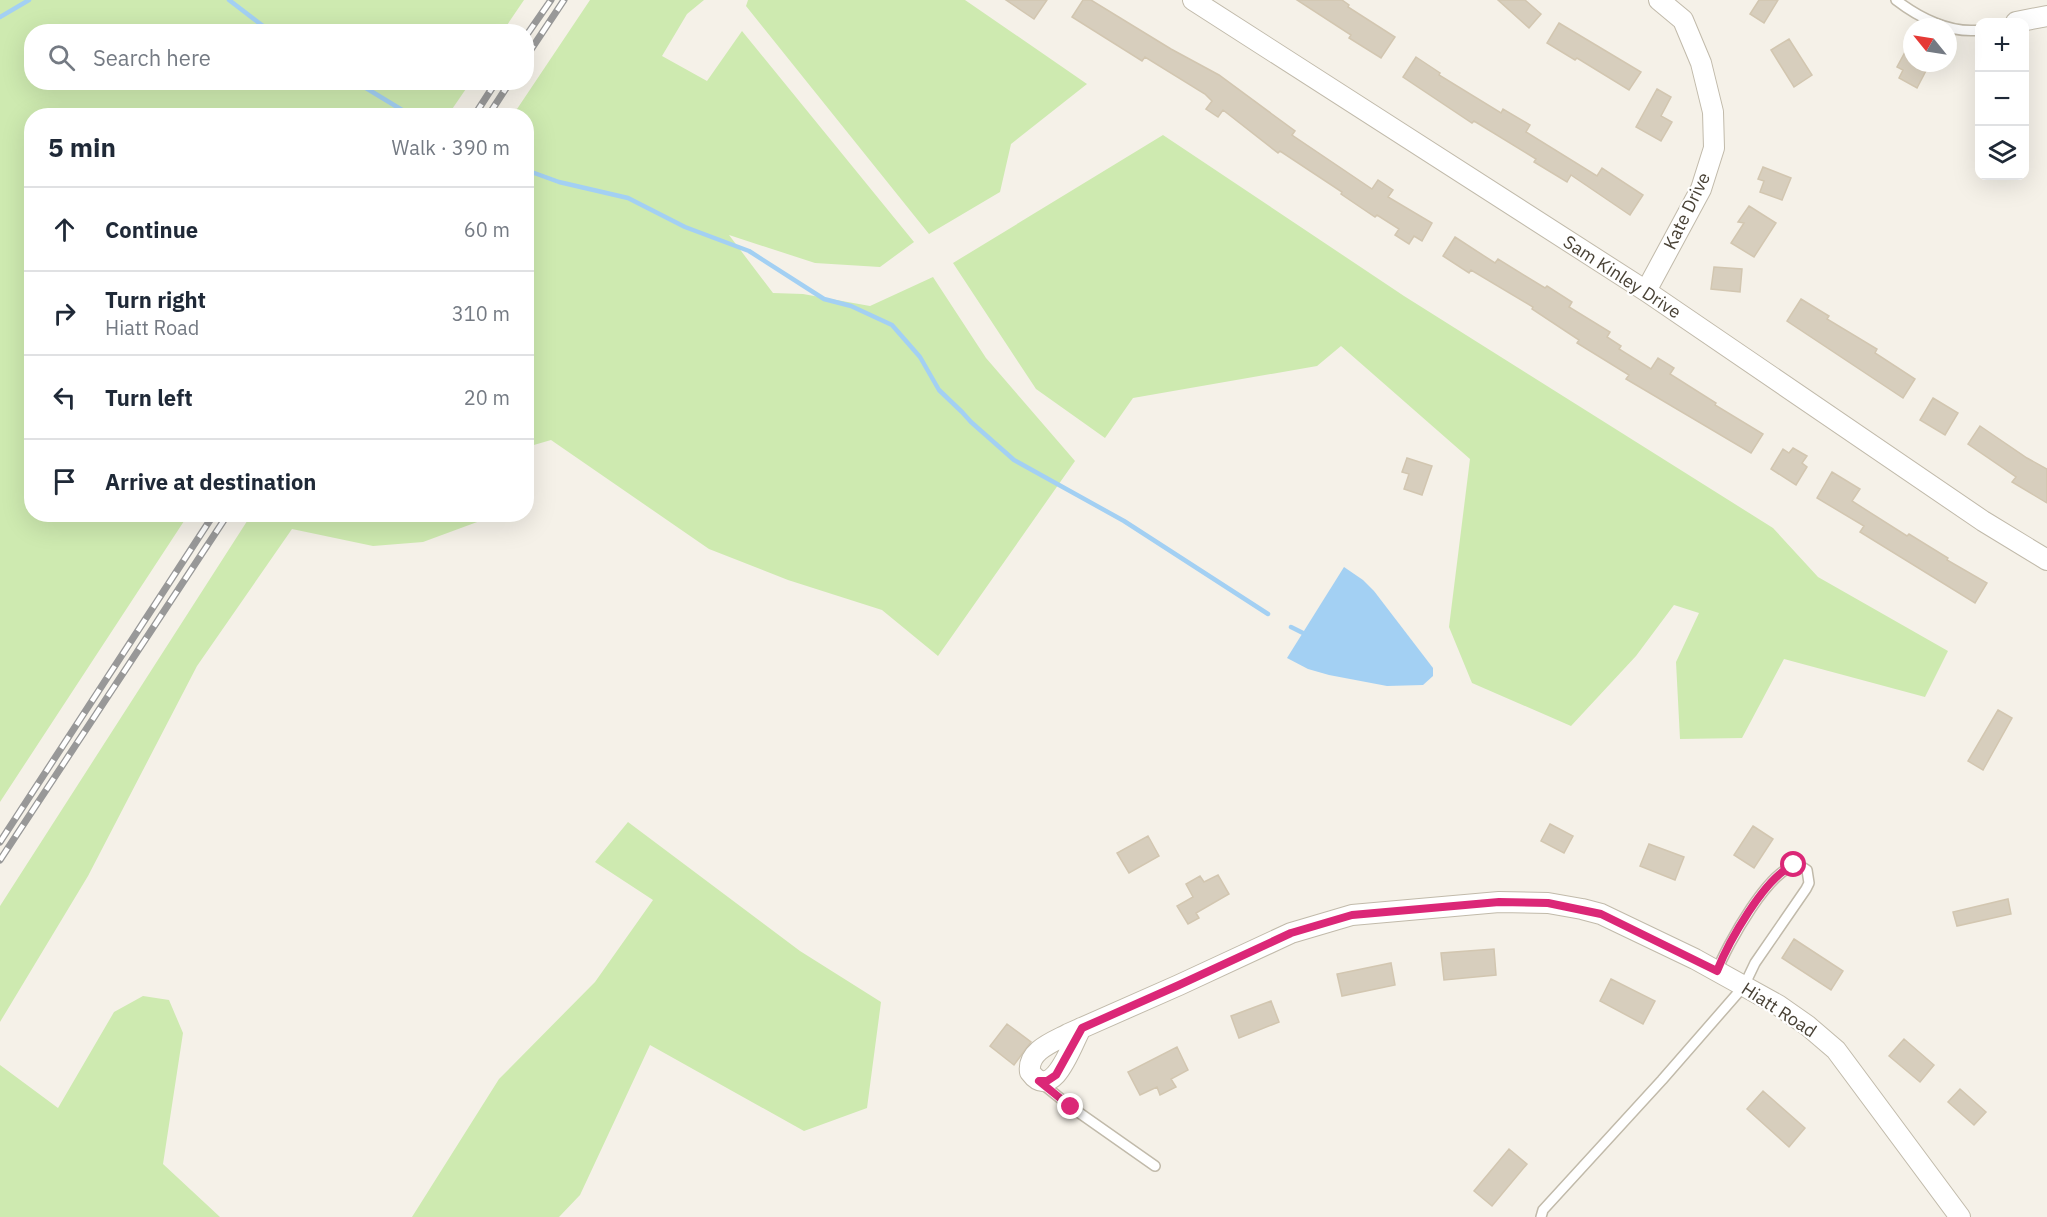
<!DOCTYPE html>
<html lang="en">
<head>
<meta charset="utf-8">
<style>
  body { margin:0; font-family:"IBM Plex Sans",sans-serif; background:#f6f6f7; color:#1f2937 }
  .controls { position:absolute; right:18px; top:18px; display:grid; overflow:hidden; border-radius:12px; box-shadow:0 6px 24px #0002 }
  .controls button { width:54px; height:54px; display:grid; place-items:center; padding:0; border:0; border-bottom:2px solid #e0e1e3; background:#fff; color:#1f2937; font:30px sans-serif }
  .compass { position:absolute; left:1903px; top:18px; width:54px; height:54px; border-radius:50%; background:#fff; box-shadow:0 6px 24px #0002; rotate:300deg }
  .stop { position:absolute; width:18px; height:18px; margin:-14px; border:4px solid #db2777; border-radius:50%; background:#fff }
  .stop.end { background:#db2777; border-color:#fff; box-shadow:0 2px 6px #0008 }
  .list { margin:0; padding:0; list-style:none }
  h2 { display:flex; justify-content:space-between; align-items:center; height:78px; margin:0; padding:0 24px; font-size:26px }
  h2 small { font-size:20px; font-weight:400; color:#747a83 }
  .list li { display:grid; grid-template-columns:39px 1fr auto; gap:18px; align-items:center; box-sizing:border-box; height:84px; padding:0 24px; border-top:2px solid #e0e1e3 }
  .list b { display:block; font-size:22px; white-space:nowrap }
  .list p { margin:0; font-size:20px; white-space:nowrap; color:#747a83 }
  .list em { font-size:20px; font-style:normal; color:#747a83 }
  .icon { flex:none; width:33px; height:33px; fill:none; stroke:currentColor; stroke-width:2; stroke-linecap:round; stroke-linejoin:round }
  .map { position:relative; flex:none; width:2047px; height:1217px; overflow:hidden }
  .search { position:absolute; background:#fff; box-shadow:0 6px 24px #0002; left:24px; top:24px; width:510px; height:66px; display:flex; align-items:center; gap:15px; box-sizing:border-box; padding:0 21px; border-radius:24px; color:#747a83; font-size:22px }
  .panel { position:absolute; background:#fff; box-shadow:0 6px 24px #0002; left:24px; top:108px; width:510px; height:414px; border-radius:24px }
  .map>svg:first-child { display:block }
  .green { fill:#ceeab0 }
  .water { fill:#a3d0f3 }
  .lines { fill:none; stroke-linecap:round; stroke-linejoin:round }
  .stream { stroke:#a3d0f3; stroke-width:4.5 }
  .building { fill:#d7cebd; stroke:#d2c6b0; stroke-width:1.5 }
  .service-casing { stroke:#c1baaa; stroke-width:12 }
  .minor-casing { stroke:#c1baaa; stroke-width:22 }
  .service { stroke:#fff; stroke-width:9 }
  .minor { stroke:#fff; stroke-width:20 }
  .rail-casing { stroke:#989898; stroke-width:7 }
  .rail { stroke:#fff; stroke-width:4.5; stroke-dasharray:14; stroke-linecap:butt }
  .route { stroke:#db2777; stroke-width:8 }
  .labels { text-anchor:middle; stroke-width:4.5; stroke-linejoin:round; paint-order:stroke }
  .street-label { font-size:18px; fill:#494236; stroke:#fff }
</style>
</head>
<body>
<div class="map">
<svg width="2047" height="1217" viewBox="0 0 2047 1217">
  <rect width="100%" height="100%" fill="#f5f1e8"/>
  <!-- green -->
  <path class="green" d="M0,0H524L503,31L32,32V82L470,83L448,115L32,116V514L188,515L0,802Z
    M590,0H704L687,14L662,56L707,81L742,31L914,242L880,267L815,263L729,235L773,293L803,294L870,306L933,277L986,358L1075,461L938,656L882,610L788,580L709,549L551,440L527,447L526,116L513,115Z
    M748,0H965L1087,84L1011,144L1000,192L929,234L746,6Z
    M1163,135L1404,296L1773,528L1818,577L1948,651L1925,697L1784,659L1742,738L1680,739L1676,662L1699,613L1674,605L1636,656L1571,726L1472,683L1449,627L1470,459L1341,346L1317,366L1133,398L1105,438L1036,389L953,263Z
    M251,515H490L488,518L423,542L373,546L292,529L197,666L88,876L0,1022V906Z
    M628,822L800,951L881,1002L867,1108L804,1131L650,1045L580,1195L559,1217H412L499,1079L595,982L653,900L595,862Z
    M143,996L169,1000L183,1033L163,1164L220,1217H0V1065L58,1108L114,1012Z"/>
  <!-- water -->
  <path class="water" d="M1344,567L1363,580L1374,591L1433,668V676L1423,685L1387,686L1329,675L1308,669L1287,658Z"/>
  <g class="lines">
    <!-- stream -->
    <path class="stream" d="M229,0L271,32
      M0,17L29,0
      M356,82L412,116
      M526,170L559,182L628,198L685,227L749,251L824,299L851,306L892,325L920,357L939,390L962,412L971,422L1014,460L1124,521L1268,614
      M1291,627L1303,633"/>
  </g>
  <!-- building -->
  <path class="building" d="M1006,0H1047L1034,19Z
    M1083,0H1091L1171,49L1219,75L1295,131L1292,135L1372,189L1378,180L1393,190L1388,197L1432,223L1422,241L1414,236L1409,244L1395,235L1399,229L1377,215L1375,217L1341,194L1342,192L1280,151L1278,153L1223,110L1218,117L1206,109L1212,101L1205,94L1145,57L1142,61L1072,17Z
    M1297,0H1342L1349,5L1348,7L1395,37L1381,58L1349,38L1351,35Z
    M1498,0H1525L1541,14L1529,28Z
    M1759,0H1778L1764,23L1750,14Z
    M1559,23L1641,72L1629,90L1577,58L1575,60L1547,43Z
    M1789,39L1812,75L1794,87L1771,50Z
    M1912,39V63H1930L1917,88L1899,78L1903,70L1897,67Z
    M1416,57L1440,73L1439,75L1501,113L1503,109L1530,125L1526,132L1597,176L1602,168L1643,195L1630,215L1571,175L1567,182L1534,162L1536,159L1474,121L1472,123L1403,77Z
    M1657,89L1671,97L1661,116L1672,122L1661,141L1636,127Z
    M1763,167L1791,178L1782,200L1760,192L1764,181L1758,179Z
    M1749,206L1776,223L1754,257L1731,243L1744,223L1738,222Z
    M1455,237L1495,263L1498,259L1545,288L1547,286L1572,302L1569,307L1610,332L1607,337L1621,346L1619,349L1651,369L1658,358L1674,368L1670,374L1716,403L1715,405L1763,434L1751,453L1626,379L1629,375L1577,343L1579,340L1532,309L1533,307L1471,270L1469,273L1443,256Z
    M1714,267L1742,269L1740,292L1711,289Z
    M1801,299L1829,316L1827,319L1877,349L1875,353L1915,379L1903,398L1787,321Z
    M1933,398L1958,413L1945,435L1920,420Z
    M1980,426L2027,458L2047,469V503L2012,482L2016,477L1968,444Z
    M1793,448L1807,456L1802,463L1807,467L1796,485L1771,469L1783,449L1789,453Z
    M1407,458L1432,466L1422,495L1404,489L1409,474L1402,472Z
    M1832,472L1860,489L1852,501L1907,536L1909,534L1948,558L1947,560L1987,583L1975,603L1860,532L1864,526L1817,498Z
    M1998,710L2012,718L1983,770L1968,761Z
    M1550,824L1573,836L1564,853L1541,841Z
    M1753,826L1773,839L1754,868L1734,855Z
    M1148,836L1159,856L1129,873L1117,853Z
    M1649,844L1684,857L1675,880L1640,866Z
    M1218,875L1229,894L1196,913L1199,918L1188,924L1177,906L1193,897L1186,884L1200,876L1204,882Z
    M2008,899L2011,914L1957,926L1953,912Z
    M1794,939L1843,971L1831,990L1782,958Z
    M1494,949L1496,975L1444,980L1441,953Z
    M1391,963L1395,985L1342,996L1337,974Z
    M1611,979L1655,1001L1643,1024L1600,1001Z
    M1271,1001L1279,1022L1239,1038L1231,1016Z
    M1007,1024L1031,1042L1014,1065L990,1046Z
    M1904,1039L1934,1065L1920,1082L1889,1056Z
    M1177,1047L1188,1070L1171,1079L1176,1087L1160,1095L1157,1087L1140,1095L1128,1072Z
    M1960,1089L1986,1112L1974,1125L1948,1102Z
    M1763,1091L1805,1128L1789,1147L1747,1109Z
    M1509,1149L1527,1164L1492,1206L1474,1191Z"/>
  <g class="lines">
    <defs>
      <path id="service" d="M1896,0C1918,17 1950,34 1980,30
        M1040,1082L1071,1107L1155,1166
        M1541,1217L1543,1210L1662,1080L1744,986L1755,963L1806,889L1809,883L1807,870L1799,865C1771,864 1726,947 1717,971"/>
      <path id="minor" d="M1193,0L1646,291L1983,521L2047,560
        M2016,22L2047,16
        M1646,291L1701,189L1714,148L1713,112L1701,63L1683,20L1659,0
        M1081,1028C1072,1044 1053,1104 1030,1072C1027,1051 1053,1042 1068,1034L1179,985L1291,933L1352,915L1499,902L1548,903L1582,909L1601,914L1695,959L1778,1005L1808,1026L1836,1050L1960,1217"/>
    </defs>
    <!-- service casing -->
    <use href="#service" class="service-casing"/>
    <!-- minor casing -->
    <use href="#minor" class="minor-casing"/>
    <!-- service -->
    <use href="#service" class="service"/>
    <!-- minor -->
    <use href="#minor" class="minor"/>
    <defs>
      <path id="rail" d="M526,36L551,0
        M526,57L564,0
        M474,116L496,82
        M488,116L510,82
        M0,842L214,514
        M0,860L228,514"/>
    </defs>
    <!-- rail casing -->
    <use href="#rail" class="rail-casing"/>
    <!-- rail -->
    <use href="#rail" class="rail"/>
  </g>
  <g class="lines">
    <!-- route -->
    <path class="route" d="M1071,1107L1039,1081H1047L1056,1075L1082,1028L1179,985L1291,933L1352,915L1499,902L1548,903L1601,914L1717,971C1728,943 1765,876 1794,865"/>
  </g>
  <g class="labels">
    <!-- street labels -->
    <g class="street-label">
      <text transform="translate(1687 211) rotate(-64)" y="6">Kate Drive</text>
      <text transform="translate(1622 277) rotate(33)" y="6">Sam Kinley Drive</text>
      <text transform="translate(1779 1010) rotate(33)" y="6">Hiatt Road</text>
    </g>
  </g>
</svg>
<div class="controls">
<button>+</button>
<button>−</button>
<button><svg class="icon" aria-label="layers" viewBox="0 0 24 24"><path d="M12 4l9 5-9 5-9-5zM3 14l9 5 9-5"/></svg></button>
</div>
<svg class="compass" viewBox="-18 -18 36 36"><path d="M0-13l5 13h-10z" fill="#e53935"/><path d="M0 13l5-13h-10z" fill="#747a83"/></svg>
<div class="stop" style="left:1794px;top:865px"></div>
<div class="stop end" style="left:1071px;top:1107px"></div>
<div class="search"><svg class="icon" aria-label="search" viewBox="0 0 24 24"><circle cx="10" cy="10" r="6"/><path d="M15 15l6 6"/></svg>Search here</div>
<section class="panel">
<h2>5 min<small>Walk · 390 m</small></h2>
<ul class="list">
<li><svg class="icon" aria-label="ahead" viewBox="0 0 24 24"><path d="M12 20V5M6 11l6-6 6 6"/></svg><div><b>Continue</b></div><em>60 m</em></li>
<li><svg class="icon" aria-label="right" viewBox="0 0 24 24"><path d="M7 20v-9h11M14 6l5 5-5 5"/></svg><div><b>Turn right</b><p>Hiatt Road</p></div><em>310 m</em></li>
<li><svg class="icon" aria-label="left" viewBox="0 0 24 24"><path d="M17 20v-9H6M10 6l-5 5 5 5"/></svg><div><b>Turn left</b></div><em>20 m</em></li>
<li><svg class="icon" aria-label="arrive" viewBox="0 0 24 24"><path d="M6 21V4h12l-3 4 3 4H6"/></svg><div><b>Arrive at destination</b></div></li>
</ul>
</section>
</div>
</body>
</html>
